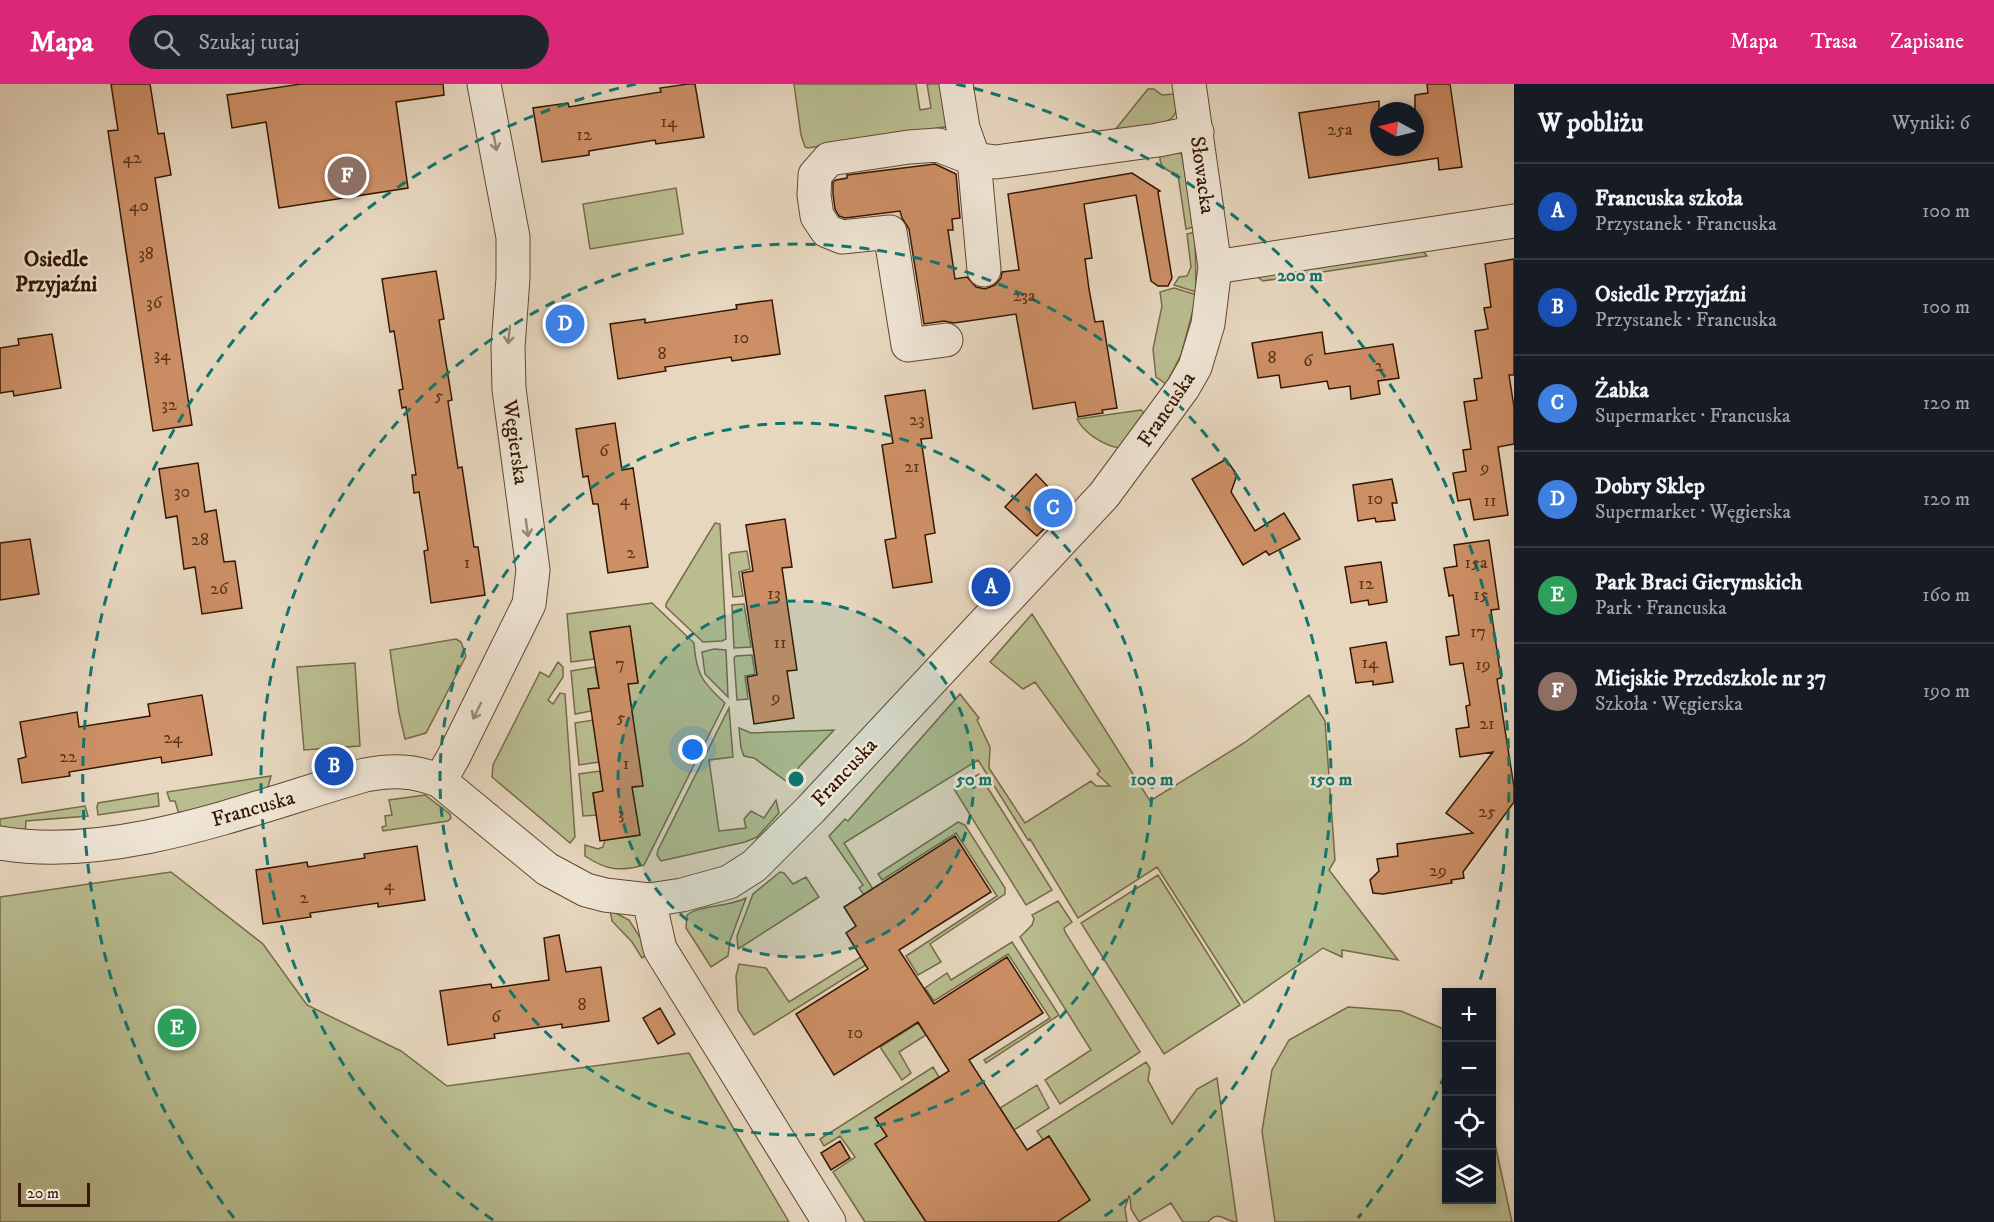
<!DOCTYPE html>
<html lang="pl">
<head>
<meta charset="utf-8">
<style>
  body { margin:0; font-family:"IM FELL DW Pica",serif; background:#20242c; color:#f1f3f6 }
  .controls { position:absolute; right:18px; bottom:18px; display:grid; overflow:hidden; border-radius:0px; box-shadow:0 3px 9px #0003 }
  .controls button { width:54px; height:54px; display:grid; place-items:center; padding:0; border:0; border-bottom:2px solid #363941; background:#171b24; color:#f1f3f6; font:30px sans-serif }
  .compass { position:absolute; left:1370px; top:18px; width:54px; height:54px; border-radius:50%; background:#171b24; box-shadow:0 3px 9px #0003; rotate:277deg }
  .scale { position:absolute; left:18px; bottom:15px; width:72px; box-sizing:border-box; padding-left:6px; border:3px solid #341701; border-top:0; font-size:16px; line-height:21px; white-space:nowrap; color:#341701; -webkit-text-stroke:4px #efe5d5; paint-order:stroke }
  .you { position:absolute; left:693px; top:666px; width:21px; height:21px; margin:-15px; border:4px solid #fff; border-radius:50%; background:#1a73e8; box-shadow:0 0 0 9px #1a73e833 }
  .badge { display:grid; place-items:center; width:39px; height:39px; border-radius:50%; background:#db2777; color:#fff; font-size:20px; font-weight:700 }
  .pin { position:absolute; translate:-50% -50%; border:3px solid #fff; box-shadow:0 2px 6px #0006 }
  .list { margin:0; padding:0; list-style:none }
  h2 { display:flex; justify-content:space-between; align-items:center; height:78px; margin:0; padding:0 24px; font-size:26px }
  h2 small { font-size:20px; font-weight:400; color:#9ea1a6 }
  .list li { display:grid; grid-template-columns:39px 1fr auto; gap:18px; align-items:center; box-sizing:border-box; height:96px; padding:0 24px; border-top:2px solid #363941 }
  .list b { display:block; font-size:22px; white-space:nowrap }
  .list p { margin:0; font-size:20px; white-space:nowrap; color:#9ea1a6 }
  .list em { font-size:20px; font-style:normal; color:#9ea1a6 }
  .icon { flex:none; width:33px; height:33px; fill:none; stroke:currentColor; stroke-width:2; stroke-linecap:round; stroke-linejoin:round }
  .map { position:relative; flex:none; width:1514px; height:1138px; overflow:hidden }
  header { display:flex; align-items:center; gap:36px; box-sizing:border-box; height:84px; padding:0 30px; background:#db2777; color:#fff }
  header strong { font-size:28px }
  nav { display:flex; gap:33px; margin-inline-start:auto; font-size:21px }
  .search { width:420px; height:54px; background:#20242c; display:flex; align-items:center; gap:15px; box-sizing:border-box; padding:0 21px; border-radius:33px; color:#9ea1a6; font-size:22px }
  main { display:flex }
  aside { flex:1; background:#171b24 }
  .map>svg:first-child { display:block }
  .green { fill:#b9bd90; stroke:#766a48; stroke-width:1.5 }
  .building { fill:#cd8f66; stroke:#341701; stroke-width:1.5 }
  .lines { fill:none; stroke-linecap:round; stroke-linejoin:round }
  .minor-casing { stroke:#614730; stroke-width:35 }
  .minor { stroke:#efe5d5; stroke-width:33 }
  .oneway { stroke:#9b8876 }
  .ring { fill:none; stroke:#0f766e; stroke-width:3; stroke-dasharray:10 8 }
  .labels { text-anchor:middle; stroke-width:5; stroke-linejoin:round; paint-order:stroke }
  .number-label { font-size:18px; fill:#5a351a }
  .street-label { font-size:21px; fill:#341701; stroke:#efe5d5 }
  .neighbourhood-label { font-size:22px; font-weight:bold; fill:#341701; stroke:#efe5d5 }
  .centre { fill:#0f766e; stroke:#efe5d5; stroke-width:3 }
  .ring-label { font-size:18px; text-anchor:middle; font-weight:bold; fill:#0f766e; stroke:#efe5d5; stroke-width:5; stroke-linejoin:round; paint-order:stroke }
</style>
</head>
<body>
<header>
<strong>Mapa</strong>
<div class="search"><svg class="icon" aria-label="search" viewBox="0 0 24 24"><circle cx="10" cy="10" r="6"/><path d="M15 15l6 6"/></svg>Szukaj tutaj</div>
<nav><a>Mapa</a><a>Trasa</a><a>Zapisane</a></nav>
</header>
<main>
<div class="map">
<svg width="1514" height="1138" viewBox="0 0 1514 1138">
  <rect width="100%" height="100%" fill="#e7d7bf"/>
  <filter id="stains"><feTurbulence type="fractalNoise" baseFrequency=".00333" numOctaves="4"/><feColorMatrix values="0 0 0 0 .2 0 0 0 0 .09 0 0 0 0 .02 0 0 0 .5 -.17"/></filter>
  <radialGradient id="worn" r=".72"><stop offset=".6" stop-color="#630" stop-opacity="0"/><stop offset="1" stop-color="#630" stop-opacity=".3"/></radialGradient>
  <!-- green -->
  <path class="green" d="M794,0H916L920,26L931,24L927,0H950L951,42L808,64L805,63L801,51Z
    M1148,5H1154L1162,11L1174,10C1175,16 1178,24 1175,30C1169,43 1129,44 1115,46Z
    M1179,67L1182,71L1194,143L1186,145L1178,91C1168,87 1159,84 1160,72Z
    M676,104L683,150L590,165L583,120Z
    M1195,148L1196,208L1174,201L1179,193L1187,192L1191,183L1187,150Z
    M1420,163L1427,172L1263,197L1256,192Z
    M1174,204L1197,211L1181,271L1166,300L1156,293L1153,265L1162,222L1160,208Z
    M1141,326L1144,329L1119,364C1103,361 1084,349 1077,335Z
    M715,439L720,440L726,555L722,557L703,558L666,523V520Z
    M747,467L750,485L739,488L743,512L733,513L729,471L731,469Z
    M652,519L694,559C696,590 702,598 725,619L644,781C619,788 606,786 585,772V761L598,765L603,763L605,756L639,751L632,703L642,702L628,600L638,598L630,543L590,548L594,575L571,578L567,530Z
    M744,520L751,563L734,564L732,523V521Z
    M1032,530L1150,717L1244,659L1309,611L1325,637L1335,776L1329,786L1398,876L1342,866V873L1323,864L1244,919L1157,783L1078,834L1030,755L1028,756L978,676L844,759L873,805L864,811L859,804L863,801L829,752L845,735L848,737L960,610L979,634L977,636L990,663L989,684L1025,739L1091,697L1096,702H1110L1097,690L1100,687L1035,598L1023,605L990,578Z
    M456,555L461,558L466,572L426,649L405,655L399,629L390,566Z
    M714,565L726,566L728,613L705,590L702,568Z
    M752,571L755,590L745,592L748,615L737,616L734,574L736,572Z
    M558,578L563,583V593L548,616L553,620L560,609L565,610L575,753L570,759L492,693L493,681L540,588L549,593Z
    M355,579L360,662L304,666L297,583Z
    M595,583L599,604L588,605L591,627L575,630L571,587Z
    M729,624L733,673L709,676L719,747L746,744L744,735L751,727L764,734L776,716L779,729L757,753L745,758L661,777L657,771L658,766Z
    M593,636L599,678L579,681L575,639Z
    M739,644L751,649L834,646L799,683L790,700L754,674L744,672L741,664Z
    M600,687L603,707L593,709L596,731L583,732L579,690Z
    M979,690L1052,806L1026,821L954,705Z
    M271,692L268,703L265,707L182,730L178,727L175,717H170L167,708Z
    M158,709L159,722L98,731L97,723L98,719Z
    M425,711L450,730L451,734L448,737L383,747L382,743L386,742L385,732L392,731L389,716Z
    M85,722L88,732L26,737L25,752L0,748V735Z
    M958,738L965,741L1005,804V810L930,860L941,878L918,891L906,872L997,812L956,749L882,796L878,790Z
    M171,788L263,860L307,921L401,967L447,1002L689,969L789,1138H0V813Z
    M780,788L784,789L793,800L806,793L819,813L738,865L737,852L753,810Z
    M1158,791L1240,921L1164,970L1081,839Z
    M746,814L730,857L728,872L711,883L686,844L687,831C699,821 729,823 746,814Z
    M1058,817L1072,838L1064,844L1065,848L1140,968L1060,1020L1045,996L1091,966L1020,853L1032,841L1034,835L1032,831Z
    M610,826L629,836L650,869L642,874L632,858L612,837Z
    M1012,858L1059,931L986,979L984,976L1050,934L1008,870L934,917L925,904L947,889L951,896Z
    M872,866L877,874L754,951L738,926L736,892L739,880L766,884L789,918Z
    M1348,923L1401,927L1446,946V1116H1492V1046L1512,1138H1275L1262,1047L1272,986L1289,956Z
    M918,939L926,951L899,968L911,989L902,996L880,963Z
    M1146,978L1150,984L1148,996L1172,1040L1197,1005L1217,994L1237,1138C1225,1138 1219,1125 1208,1138H1183L1171,1119L1139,1138L1131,1125L1130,1113L1129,1112L1125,1124L1127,1138H1057L1090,1116L1049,1052L1043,1056L1037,1047Z
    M933,983L939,993L875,1034L887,1052L875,1060L926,1138H865L833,1088L855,1073L840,1052L824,1062L820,1055Z
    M1037,1001L1049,1024L1014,1046L1000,1024Z"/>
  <!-- building -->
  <path class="building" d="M111,0H150L158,50L164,49L171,91L155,94L192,341L153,347L108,47L118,46Z
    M301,0H443L444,11L396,18L408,104L279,124L266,38L232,44L227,11Z
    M688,0H695L704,53L656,60L655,56L589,67V71L542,78L533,24L568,19L569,23L586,20L661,8L660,4Z
    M1427,0H1450L1462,83L1439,86L1438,74L1309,94L1299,29L1379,17V63H1415V11L1428,9Z
    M935,80L956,90L960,134L952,135L953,146H948L955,195L967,193L976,203L985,205L995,201L1001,194L1002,188L1019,186L1008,110L1132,89L1160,107L1158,108L1172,194L1168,202H1158L1151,197L1136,111L1084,120L1092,174L1085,175L1089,205L1095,238L1103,237L1117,324L1102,326L1103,329L1078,333L1075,318L1033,325L1016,230L954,239L944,237L924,240L909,145L902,134L900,127L845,134L839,132L835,125L833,110V98L836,96L847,94V91Z
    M1514,175V291H1509L1514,323V360L1498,363L1508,431L1474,436L1470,415L1458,417L1453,389L1466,387L1463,366L1471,365L1464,318L1477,316L1474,295L1482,294L1475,247L1488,245L1484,224L1491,223L1485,180Z
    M436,187L444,235L439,236L452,316L448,317L458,384L462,383L474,463H478L485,511L431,519L424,467L428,466L419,408L414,409L412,391H416L406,323L402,324L399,306L403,305L394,247L390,248L382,195Z
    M772,216L780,270L732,277L731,273L665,283L666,287L618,295L610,240L645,235V239L737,225L736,221Z
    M577,227L581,254L561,257L559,249L552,250L549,232Z
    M1322,248L1325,270L1393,260L1399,294L1378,297L1380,310L1351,315L1350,302L1329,305L1327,297L1281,304L1279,291L1258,294L1252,259Z
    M52,250L61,304L14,312L13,307L0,309V264L19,261L18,255Z
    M925,306L932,354L921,355L935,449L925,451L932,498L893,504L885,456L896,454L882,361L893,359L885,312Z
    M615,339L622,386L633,384L648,483L608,489L598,420H593L588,392L583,393L576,345Z
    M1226,375L1237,391L1231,408L1255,447L1284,429L1300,455L1269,471L1266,467L1243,481L1192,395Z
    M198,379L205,428L216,426L224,478L235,477L242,524L202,530L195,483L184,485L177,432L166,434L159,385Z
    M1036,390L1066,422L1037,452L1005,423Z
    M1392,395L1397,419H1392L1395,436L1376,438L1375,434L1358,437L1353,401Z
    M785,435L792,483L782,484L797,586L787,587L794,634L754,640L747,593L757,591L742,489L753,487L746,441Z
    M30,455L39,510L0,516V459Z
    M1489,456L1499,525L1491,526L1501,594L1497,595L1514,703V718L1463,788L1464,794L1451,796L1452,799L1383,810L1373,809L1370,796L1379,787L1377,775L1398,772L1397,760L1473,749L1446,729L1493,668L1460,673L1456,645L1469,643L1466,622L1470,621L1463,579L1450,581L1446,553L1459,551L1453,511L1449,512L1444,484L1457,482L1454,461Z
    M1381,478L1387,518L1369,521L1368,516L1351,519L1345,483Z
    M630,542L638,599L628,600L643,702L632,703L640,751L600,757L593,709L603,707L588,605L599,604L590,548Z
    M1386,558L1393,598L1373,601V597L1356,599L1350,564Z
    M202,611L212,671L162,679L161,673L69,688L70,692L22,699L18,675L26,673L20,638L77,628L79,643L150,632L148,620Z
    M955,752L991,808L899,866L934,920L1007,873L1043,929L969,976L1027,1066L1049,1052L1090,1116L1057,1138H926L875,1060L887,1052L875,1034L949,987L918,938L834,991L796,930L868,885L846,849L856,842L844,823Z
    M417,762L425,816L378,823V819L310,829L311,833L263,840L256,786L307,778L308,783L365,774L364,770Z
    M559,851L566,888L601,883L609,937L562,944V940L494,950L495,954L448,961L440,907L491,900L492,904L549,896L544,854Z
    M660,924L675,950L658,960L643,934Z
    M840,1057L850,1074L831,1086L821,1069Z"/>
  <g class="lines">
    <defs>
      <path id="minor" d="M956,0L963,44L974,75L984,186
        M1215,183L1514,137
        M946,256L908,261L890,148L842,153L827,147L817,132L814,111L815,91L829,75L909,63L938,61L974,75L996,78L1158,56L1197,48
        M440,697L454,672L529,520L533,486L509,305L508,263L513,194V153L484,0
        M0,759C118,779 252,723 365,691C392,686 414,686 440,697L547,785L586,806L605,811L649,816L682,811L729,798L754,782L811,725L1104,411L1183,304L1195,283L1208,240L1215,183L1189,0
        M649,816L660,865L829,1138"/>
    </defs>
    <!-- minor casing -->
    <use href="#minor" class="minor-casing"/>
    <!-- minor -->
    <use href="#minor" class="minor"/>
  </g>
  <!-- one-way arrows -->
  <defs><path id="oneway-shaft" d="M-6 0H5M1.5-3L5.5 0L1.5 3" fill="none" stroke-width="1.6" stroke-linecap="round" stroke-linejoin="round" transform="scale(1.5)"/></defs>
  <g class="oneway">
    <use href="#oneway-shaft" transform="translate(495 58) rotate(79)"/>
    <use href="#oneway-shaft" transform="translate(509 251) rotate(96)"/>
    <use href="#oneway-shaft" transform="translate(527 444) rotate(82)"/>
    <use href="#oneway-shaft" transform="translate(477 627) rotate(116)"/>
  </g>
  <!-- distance rings -->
  <circle cx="796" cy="695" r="178" fill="#0f766e" fill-opacity=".12"/>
  <g class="ring">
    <circle cx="796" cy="695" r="178"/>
    <circle cx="796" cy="695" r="356"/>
    <path d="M493 1136A535 535 0 1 1 1099 1136"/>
    <path d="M1445 991A713 713 0 0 1 1358 1134M234 1134A713 713 0 0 1 636 0M956 0A713 713 0 0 1 1478 903"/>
  </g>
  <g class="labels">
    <!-- number labels -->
    <g class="number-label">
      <text x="669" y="43">14</text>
      <text x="1340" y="51">25a</text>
      <text x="584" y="56">12</text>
      <text x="132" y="79">42</text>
      <text x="139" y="127">40</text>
      <text x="146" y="175">38</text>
      <text x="1024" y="217">23a</text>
      <text x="154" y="224">36</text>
      <text x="741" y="259">10</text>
      <text x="662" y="275">8</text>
      <text x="162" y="276">34</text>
      <text x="1272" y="279">8</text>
      <text x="1308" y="282">6</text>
      <text x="1379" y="287">2</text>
      <text x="439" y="317">5</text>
      <text x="169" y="326">32</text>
      <text x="917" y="341">23</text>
      <text x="604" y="372">6</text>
      <text x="912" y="388">21</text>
      <text x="1485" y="389">9</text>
      <text x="182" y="413">30</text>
      <text x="1375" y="420">10</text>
      <text x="625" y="421">4</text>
      <text x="1490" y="422">11</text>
      <text x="200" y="461">28</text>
      <text x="631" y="474">2</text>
      <text x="467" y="484">1</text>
      <text x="1476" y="484">15a</text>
      <text x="1366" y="505">12</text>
      <text x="219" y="510">26</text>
      <text x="774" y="515">13</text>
      <text x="1481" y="516">15</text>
      <text x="1478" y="553">17</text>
      <text x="780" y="564">11</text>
      <text x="1370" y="584">14</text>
      <text x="620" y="585">7</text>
      <text x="1483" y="586">19</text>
      <text x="776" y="619">9</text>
      <text x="621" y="639">5</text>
      <text x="1487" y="645">21</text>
      <text x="173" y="659">24</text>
      <text x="68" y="678">22</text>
      <text x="626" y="685">1</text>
      <text x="1487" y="733">25</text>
      <text x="621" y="735">3</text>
      <text x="1438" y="792">29</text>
      <text x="389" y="806">4</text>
      <text x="304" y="819">2</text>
      <text x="582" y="926">8</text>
      <text x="496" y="938">6</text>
      <text x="855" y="954">10</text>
    </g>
    <!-- street labels -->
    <g class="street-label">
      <text transform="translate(1203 91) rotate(82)" y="7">Słowacka</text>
      <text transform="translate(1166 325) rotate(-56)" y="7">Francuska</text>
      <text transform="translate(516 358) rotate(82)" y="7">Węgierska</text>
      <text transform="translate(844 688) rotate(-47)" y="7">Francuska</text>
      <text transform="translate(253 724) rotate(-16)" y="7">Francuska</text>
    </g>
    <!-- neighbourhood labels -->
    <g class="neighbourhood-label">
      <text x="56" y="182">Osiedle<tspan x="56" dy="25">Przyjaźni</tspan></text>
    </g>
  </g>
  <circle cx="796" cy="695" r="9" class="centre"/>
  <g class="ring-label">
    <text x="1300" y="197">200 m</text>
    <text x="974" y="701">50 m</text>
    <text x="1152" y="701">100 m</text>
    <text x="1331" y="701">150 m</text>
  </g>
  <rect width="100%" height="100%" filter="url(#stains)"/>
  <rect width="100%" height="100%" fill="url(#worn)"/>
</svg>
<div class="controls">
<button>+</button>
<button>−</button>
<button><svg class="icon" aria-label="locate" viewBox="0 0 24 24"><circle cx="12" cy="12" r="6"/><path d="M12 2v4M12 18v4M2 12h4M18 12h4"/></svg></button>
<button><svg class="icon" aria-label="layers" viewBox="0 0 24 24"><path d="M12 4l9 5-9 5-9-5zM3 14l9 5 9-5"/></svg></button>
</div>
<svg class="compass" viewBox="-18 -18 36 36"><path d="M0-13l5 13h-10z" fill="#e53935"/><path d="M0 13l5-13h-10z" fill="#9ea1a6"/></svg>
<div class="scale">20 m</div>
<div class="you"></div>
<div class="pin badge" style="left:991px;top:503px;background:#1a4fb4">A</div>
<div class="pin badge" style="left:334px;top:682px;background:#1a4fb4">B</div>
<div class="pin badge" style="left:1053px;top:424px;background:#3f7fe0">C</div>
<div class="pin badge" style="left:565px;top:240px;background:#3f7fe0">D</div>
<div class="pin badge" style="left:177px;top:944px;background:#2e9e5b">E</div>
<div class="pin badge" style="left:347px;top:92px;background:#8d6e63">F</div>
</div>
<aside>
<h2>W pobliżu<small>Wyniki: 6</small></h2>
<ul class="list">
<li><span class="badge" style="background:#1a4fb4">A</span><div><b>Francuska szkoła</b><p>Przystanek · Francuska</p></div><em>100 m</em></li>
<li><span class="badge" style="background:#1a4fb4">B</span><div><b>Osiedle Przyjaźni</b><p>Przystanek · Francuska</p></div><em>100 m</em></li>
<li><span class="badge" style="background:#3f7fe0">C</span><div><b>Żabka</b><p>Supermarket · Francuska</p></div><em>120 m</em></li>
<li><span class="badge" style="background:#3f7fe0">D</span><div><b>Dobry Sklep</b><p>Supermarket · Węgierska</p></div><em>120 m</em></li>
<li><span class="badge" style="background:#2e9e5b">E</span><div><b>Park Braci Gierymskich</b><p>Park · Francuska</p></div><em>160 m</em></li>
<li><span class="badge" style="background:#8d6e63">F</span><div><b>Miejskie Przedszkole nr 37</b><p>Szkoła · Węgierska</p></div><em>190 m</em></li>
</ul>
</aside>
</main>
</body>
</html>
